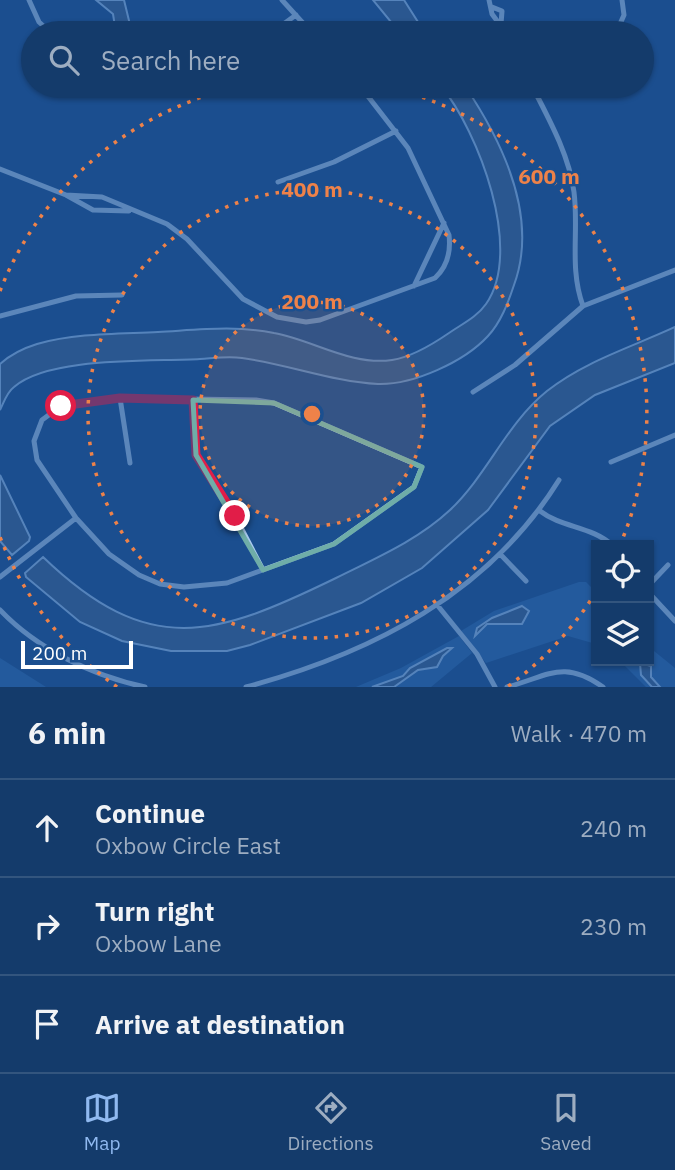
<!DOCTYPE html>
<html lang="en">
<head>
<meta charset="utf-8">
<style>
  body { margin:0; font-family:"IBM Plex Sans",sans-serif; background:#214673; color:#f1f3f6 }
  .controls { position:absolute; right:21px; bottom:21px; display:grid; overflow:hidden; border-radius:0px; box-shadow:0 2px 5px #0004 }
  .controls button { width:63px; height:63px; display:grid; place-items:center; padding:0; border:0; border-bottom:2px solid #33557e; background:#143b6b; color:#f1f3f6; font:35px sans-serif }
  .scale { position:absolute; left:21px; bottom:18px; width:112px; box-sizing:border-box; padding-left:7px; border:4px solid #fff; border-top:0; font-size:19px; line-height:24px; white-space:nowrap; color:#fff; -webkit-text-stroke:5px #1b4f8f; paint-order:stroke }
  .stop { position:absolute; width:21px; height:21px; margin:-16px; border:5px solid #e11d48; border-radius:50%; background:#fff }
  .stop.end { background:#e11d48; border-color:#fff; box-shadow:0 2px 7px #0008 }
  .list { margin:0; padding:0; list-style:none }
  h2 { display:flex; justify-content:space-between; align-items:center; height:91px; margin:0; padding:0 28px; font-size:30px }
  h2 small { font-size:23px; font-weight:400; color:#9dadc1 }
  .list li { display:grid; grid-template-columns:46px 1fr auto; gap:21px; align-items:center; box-sizing:border-box; height:98px; padding:0 28px; border-top:2px solid #33557e }
  .list b { display:block; font-size:26px; white-space:nowrap }
  .list p { margin:0; font-size:23px; white-space:nowrap; color:#9dadc1 }
  .list em { font-size:23px; font-style:normal; color:#9dadc1 }
  .icon { flex:none; width:38px; height:38px; fill:none; stroke:currentColor; stroke-width:2; stroke-linecap:round; stroke-linejoin:round }
  .map { position:relative; flex:none; width:675px; height:687px; overflow:hidden }
  .search { position:absolute; background:#143b6b; box-shadow:0 2px 5px #0004; left:21px; right:21px; top:21px; height:77px; display:flex; align-items:center; gap:18px; box-sizing:border-box; padding:0 24px; border-radius:38px; color:#9dadc1; font-size:26px }
  .sheet { height:385px; background:#143b6b }
  nav { display:flex; justify-content:space-around; align-items:center; box-sizing:border-box; height:98px; border-top:2px solid #33557e; background:#143b6b; font-size:19px; color:#9dadc1 }
  nav a { display:grid; justify-items:center; gap:4px }
  nav .on { color:#90b9f0 }
  .map>svg:first-child { display:block }
  .green { fill:#2e69ad }
  .water { fill:#3c6290; stroke:#9cc4f0; stroke-width:2 }
  .lines { fill:none; stroke-linecap:round; stroke-linejoin:round }
  .minor { stroke:#a9c9ee; stroke-width:5 }
  .route { stroke:#e11d48; stroke-width:9 }
  .marked { fill:none; stroke:#6fada8; stroke-width:5; stroke-linejoin:round }
  .ring { fill:none; stroke:#ee8249; stroke-width:3.5; stroke-dasharray:3.5 7 }
  .centre { fill:#ee8249; stroke:#1b4f8f; stroke-width:3.5 }
  .ring-label { font-size:21px; text-anchor:middle; font-weight:bold; fill:#ee8249; stroke:#1b4f8f; stroke-width:5; stroke-linejoin:round; paint-order:stroke }
</style>
</head>
<body>
<div class="map">
<svg width="675" height="687" viewBox="0 0 675 687">
  <rect width="100%" height="100%" fill="#1b4f8f"/>
  <!-- green -->
  <path class="green" d="M579,582H586L596,592V644L568,636L486,663L461,631L494,611Z
    M459,636L472,653L431,687H356L401,668Z
    M649,647L675,668V687H646L620,661H649Z
    M0,658L46,687H0Z"/>
  <!-- water -->
  <path class="water" d="M96,0H124L132,33H116L113,14Z
    M373,0H404L425,33H400Z
    M441,86H465C502,141 539,217 514,285C508,303 501,322 488,336C464,362 413,385 378,384C334,382 287,364 242,358C228,356 215,358 200,359C154,362 49,356 14,387C7,392 4,402 0,410V364C10,355 24,348 37,344C76,333 118,334 158,332C196,330 236,325 274,333C313,340 351,366 392,360C412,357 433,344 449,333C462,324 477,317 486,304C524,250 478,131 441,86Z
    M675,327V363L595,395L550,426L488,510L422,568L361,603L250,645L227,651H171L122,641L80,622L26,577L25,573L43,557C149,659 215,637 336,578C376,558 418,540 450,510C488,474 506,424 547,391C585,361 632,347 675,327Z
    M0,475L30,537L29,541L12,555L0,541Z
    M522,606L529,611L522,624H487L475,636L477,628L492,618Z
    M447,648H452L443,656L437,667L418,670L394,687H372L403,676L410,668Z
    M640,663L651,666V677L660,687H652L641,675Z"/>
  <g class="lines">
    <!-- minor -->
    <path class="minor" d="M29,0L39,22L51,33
      M282,0L312,33
      M489,0L492,14L506,33
      M492,7L502,11L501,24
      M271,33L296,15
      M616,33L624,15L622,0
      M532,86C549,119 569,155 574,192C579,231 569,268 583,306
      M0,169L66,195L93,210L129,211
      M278,182L334,162L396,131
      M66,195L102,197L167,224L187,239L243,299L277,317L306,322L320,320L435,278C448,266 451,252 449,235L408,148L360,86
      M414,286L444,223
      M0,316L76,296L122,295
      M473,392L515,365L583,306L675,270
      M120,398L256,400L274,403L422,467L414,487L334,544L227,583L184,587L160,584L139,575L109,554L76,518L37,460L34,441L42,420L61,406Z
      M120,398L130,463
      M193,400L196,455L235,516L263,570
      M611,462L675,435
      M540,511C562,528 591,526 612,545
      M501,555L526,581
      M0,577L76,518
      M649,585L668,565
      M649,593L675,621
      M438,606L477,654L495,687
      M0,610C37,649 93,676 145,687
      M246,687C372,653 488,594 559,480
      M507,687C549,676 563,659 603,687"/>
  </g>
  <g class="lines">
    <!-- route -->
    <path class="route" d="M61,406L120,398L193,400L196,455L235,516"/>
  </g>
  <!-- marked area -->
  <path d="M0 0H675V687H0ZM193,400L274,403L422,467L414,487L334,544L263,570L196,455Z" fill="#1b4f8f" fill-opacity=".55" fill-rule="evenodd"/>
  <path class="marked" d="M193,400L274,403L422,467L414,487L334,544L263,570L196,455Z"/>
  <!-- distance rings -->
  <circle cx="312" cy="414" r="112" fill="#ee8249" fill-opacity=".12"/>
  <g class="ring">
    <circle cx="312" cy="414" r="112"/>
    <circle cx="312" cy="414" r="224"/>
    <path d="M596 592A335 335 0 0 1 507 687M117 687A335 335 0 0 1 0 537M0 291A335 335 0 0 1 242 86M382 86A335 335 0 0 1 620 545"/>
  </g>
  <circle cx="312" cy="414" r="10" class="centre"/>
  <g class="ring-label">
    <text x="549" y="184">600 m</text>
    <text x="312" y="197">400 m</text>
    <text x="312" y="309">200 m</text>
  </g>
</svg>
<div class="controls">
<button><svg class="icon" aria-label="locate" viewBox="0 0 24 24"><circle cx="12" cy="12" r="6"/><path d="M12 2v4M12 18v4M2 12h4M18 12h4"/></svg></button>
<button><svg class="icon" aria-label="layers" viewBox="0 0 24 24"><path d="M12 4l9 5-9 5-9-5zM3 14l9 5 9-5"/></svg></button>
</div>
<div class="scale">200 m</div>
<div class="stop" style="left:61px;top:406px"></div>
<div class="stop end" style="left:235px;top:516px"></div>
<div class="search"><svg class="icon" aria-label="search" viewBox="0 0 24 24"><circle cx="10" cy="10" r="6"/><path d="M15 15l6 6"/></svg>Search here</div>
</div>
<section class="sheet">
<h2>6 min<small>Walk · 470 m</small></h2>
<ul class="list">
<li><svg class="icon" aria-label="ahead" viewBox="0 0 24 24"><path d="M12 20V5M6 11l6-6 6 6"/></svg><div><b>Continue</b><p>Oxbow Circle East</p></div><em>240 m</em></li>
<li><svg class="icon" aria-label="right" viewBox="0 0 24 24"><path d="M7 20v-9h11M14 6l5 5-5 5"/></svg><div><b>Turn right</b><p>Oxbow Lane</p></div><em>230 m</em></li>
<li><svg class="icon" aria-label="arrive" viewBox="0 0 24 24"><path d="M6 21V4h12l-3 4 3 4H6"/></svg><div><b>Arrive at destination</b></div></li>
</ul>
</section>
<nav>
<a class="on"><svg class="icon" aria-label="map" viewBox="0 0 24 24"><path d="M3 6l6-2 6 2 6-2v14l-6 2-6-2-6 2zM9 4v14M15 6v14"/></svg>Map</a>
<a><svg class="icon" aria-label="directions" viewBox="0 0 24 24"><path d="M12 3l9 9-9 9-9-9zM9 14v-3h6M13 9l2 2-2 2"/></svg>Directions</a>
<a><svg class="icon" aria-label="saved" viewBox="0 0 24 24"><path d="M7 4h10v16l-5-4-5 4z"/></svg>Saved</a>
</nav>
</body>
</html>
